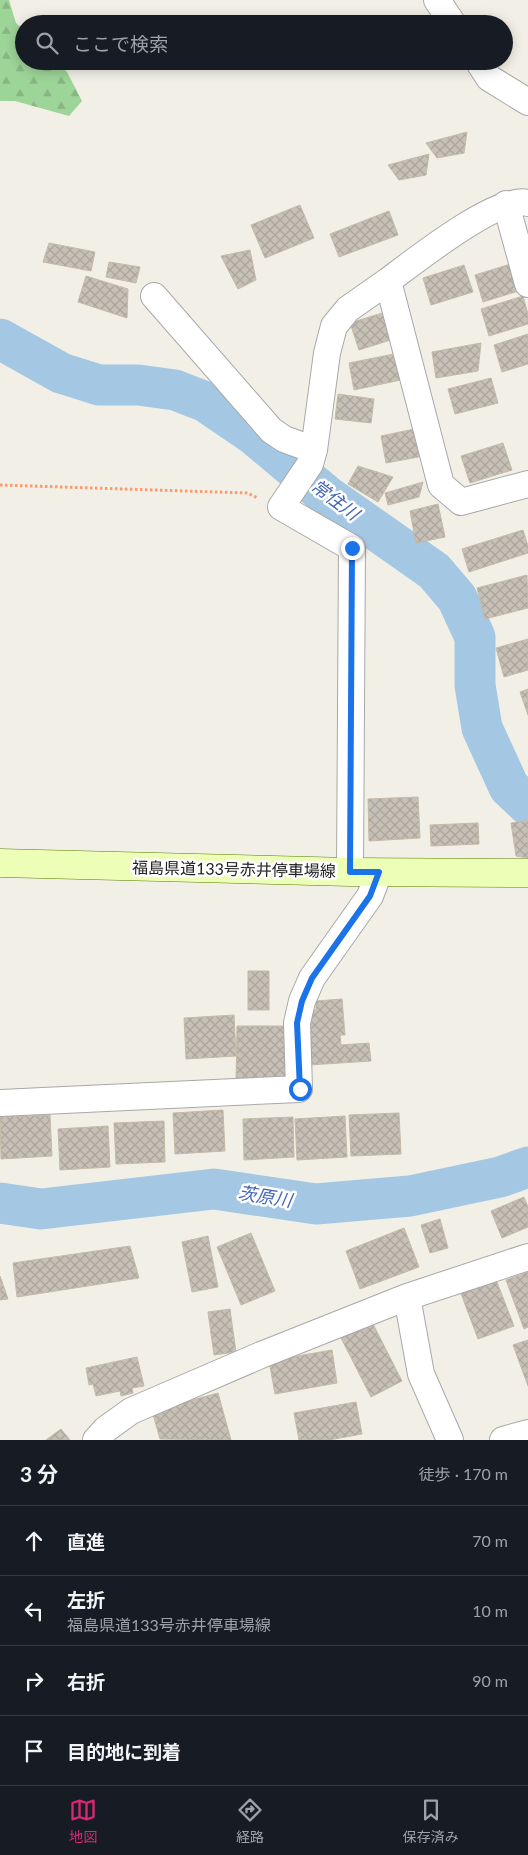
<!DOCTYPE html>
<html lang="ja">
<head>
<meta charset="utf-8">
<style>
  body { margin:0; font-family:Lato,"Noto Sans JP",sans-serif; background:#20242c; color:#f1f3f6 }
  .stop { position:absolute; width:15px; height:15px; margin:-11px; border:4px solid #1a73e8; border-radius:50%; background:#fff }
  .stop.end { background:#1a73e8; border-color:#fff; box-shadow:0 1px 5px #0008 }
  .list { margin:0; padding:0; list-style:none }
  h2 { display:flex; justify-content:space-between; align-items:center; height:65px; margin:0; padding:0 20px; font-size:21px }
  h2 small { font-size:16px; font-weight:400; color:#9ea1a6 }
  .list li { display:grid; grid-template-columns:32px 1fr auto; gap:15px; align-items:center; box-sizing:border-box; height:70px; padding:0 20px; border-top:1px solid #363941 }
  .list b { display:block; font-size:19px; white-space:nowrap }
  .list p { margin:0; font-size:16px; white-space:nowrap; color:#9ea1a6 }
  .list em { font-size:16px; font-style:normal; color:#9ea1a6 }
  .icon { flex:none; width:28px; height:28px; fill:none; stroke:currentColor; stroke-width:2; stroke-linecap:round; stroke-linejoin:round }
  .map { position:relative; flex:none; width:528px; height:1440px; overflow:hidden }
  .search { position:absolute; background:#171b24; box-shadow:0 2px 12px #0003; left:15px; right:15px; top:15px; height:55px; display:flex; align-items:center; gap:12px; box-sizing:border-box; padding:0 18px; border-radius:28px; color:#9ea1a6; font-size:19px }
  .sheet { height:345px; background:#171b24 }
  nav { display:flex; justify-content:space-around; align-items:center; box-sizing:border-box; height:70px; border-top:1px solid #363941; background:#171b24; font-size:14px; color:#9ea1a6 }
  nav a { display:grid; justify-items:center; gap:2px }
  nav .on { color:#db2777 }
  .map>svg:first-child { display:block }
  .forest { fill:url(#forest-firs) }
  .lines { fill:none; stroke-linecap:round; stroke-linejoin:round }
  .river { stroke:#a4c7e3; stroke-width:41 }
  .building { fill:url(#building-cross-hatch); stroke:#c5baa7 }
  .street-casing { stroke:#a8a8a8; stroke-width:28 }
  .secondary-casing { stroke:#577f00; stroke-width:29 }
  .path { stroke:#ff986a; stroke-width:3; stroke-dasharray:2.5 2.5; stroke-linecap:butt }
  .street { stroke:#fff; stroke-width:26 }
  .secondary { stroke:#edffb7; stroke-width:28 }
  .route { stroke:#1a73e8; stroke-width:6 }
  .labels { text-anchor:middle; stroke-width:5; stroke-linejoin:round; paint-order:stroke }
  .street-label { font-size:16px; fill:#212121; stroke:#fff }
  .water-label { font-size:18px; font-style:italic; fill:#4366ba; stroke:#fff }
</style>
</head>
<body>
<div class="map">
<svg width="528" height="1440" viewBox="0 0 528 1440">
  <defs>
    <pattern id="forest-firs" width="22" height="20" patternUnits="userSpaceOnUse" patternTransform="scale(1.25)"><rect width="22" height="20" fill="#9dd498"/><path d="M5 1l3.5 6h-7zM16 11l3.5 6h-7z" fill="#87b683"/></pattern>
    <pattern id="building-cross-hatch" width="8" height="8" patternUnits="userSpaceOnUse" patternTransform="scale(1.25)"><rect width="8" height="8" fill="#c7c0b6"/><path d="M0 0l8 8M0 8l8-8" fill="none" stroke="#aba59c"/></pattern>
  </defs>
  <rect width="100%" height="100%" fill="#f2f0e6"/>
  <!-- forest -->
  <path class="forest" d="M0,0H9L16,23L24,30V61H56L67,72L82,101L69,116L15,101H0Z"/>
  <g class="lines">
    <!-- river -->
    <path class="river" d="M0,339L61,373L99,385H138L175,390L206,402L253,434L327,496L434,571L457,598L475,637V685L482,728L509,787L528,805
      M0,1203L41,1209L214,1189L316,1204L410,1196L500,1177L528,1167"/>
  </g>
  <!-- building -->
  <path class="building" d="M467,132L464,153L437,158L426,143Z
    M429,154L426,175L399,180L388,165Z
    M300,205L314,238L265,258L251,225Z
    M389,211L398,235L339,257L330,234Z
    M49,243L95,252L91,271L43,262Z
    M250,250L256,280L238,289L221,256Z
    M109,262L140,267L136,283L106,277Z
    M517,262L525,289L483,302L475,275Z
    M464,265L473,292L431,305L423,278Z
    M86,276L128,289L127,318L78,302Z
    M523,296L528,314V324L489,336L481,309Z
    M392,310L400,337L359,350L350,323Z
    M528,334V364L502,372L494,345Z
    M481,343L478,371L436,378L432,352Z
    M404,352L410,378L354,390L349,363Z
    M491,378L498,403L455,414L448,389Z
    M338,394L374,399L371,423L335,419Z
    M424,427L429,455L386,463L381,436Z
    M503,443L512,470L470,483L461,456Z
    M358,466L393,477L378,502L348,484Z
    M423,482L419,497L388,505L385,493Z
    M438,504L445,537L416,543L410,511Z
    M523,530L528,546V553L469,572L462,549Z
    M527,575L528,608L485,619L477,588Z
    M528,639V670L504,677L496,648Z
    M528,689V715L520,692Z
    M418,797L420,838L369,841L368,799Z
    M528,820V858L516,856L511,823Z
    M478,823L479,844L431,846L430,825Z
    M248,971H269V1010H248Z
    M342,999L345,1035H340L341,1045L369,1043L371,1061L309,1065L305,1011L316,1010V1001Z
    M234,1015L236,1056L186,1059L184,1018Z
    M237,1026H287L286,1083H236Z
    M223,1110L225,1151L175,1154L173,1113Z
    M399,1113L401,1154L351,1156L349,1115Z
    M50,1115L52,1156L1,1159L0,1117Z
    M345,1116L347,1157L297,1160L295,1119Z
    M293,1117L294,1157L244,1160L243,1119Z
    M164,1121L165,1162L116,1164L114,1123Z
    M108,1126L110,1167L60,1170L58,1129Z
    M524,1197L528,1207V1227L502,1238L491,1211Z
    M440,1219L448,1248L430,1253L421,1225Z
    M404,1228L419,1267L360,1289L346,1251Z
    M251,1233L275,1291L241,1305L217,1247Z
    M208,1236L218,1287L192,1292L182,1242Z
    M130,1246L139,1278L17,1297L13,1263Z
    M528,1272V1327L524,1329L506,1280Z
    M0,1276L8,1299L0,1300Z
    M495,1277L514,1326L478,1339L460,1291Z
    M230,1309L236,1352L214,1355L208,1312Z
    M372,1322L402,1381L371,1397L341,1338Z
    M528,1340V1386L513,1345Z
    M332,1350L337,1383L275,1394L269,1361Z
    M137,1357L144,1386L132,1388L133,1393L121,1396L120,1391L96,1396L93,1384L89,1385L86,1368Z
    M218,1393L231,1440L160,1439L152,1411Z
    M356,1402L362,1434L329,1440H299L294,1413Z
    M61,1429L70,1440H46Z"/>
  <g class="lines">
    <defs>
      <path id="street" d="M437,0L453,24
        M478,61L489,78L528,102
        M528,203C499,194 412,263 388,281L441,485L461,502L528,484
        M506,204L528,284
        M154,296L271,430L284,439L314,450
        M350,872L352,548L281,507L310,464L314,450L327,353L334,326L348,309L388,281
        M0,1103L299,1089L297,1023L302,1001L312,978L370,896L379,872
        M407,1297L421,1374L450,1440
        M96,1440L106,1429L131,1411L261,1355L407,1297L528,1257
        M503,1440L528,1433"/>
      <path id="secondary" d="M0,863L350,872L528,873"/>
    </defs>
    <!-- street casing -->
    <use href="#street" class="street-casing"/>
    <!-- secondary casing -->
    <use href="#secondary" class="secondary-casing"/>
    <!-- path -->
    <path class="path" d="M0,485L247,493L258,498"/>
    <!-- street -->
    <use href="#street" class="street"/>
    <!-- secondary -->
    <use href="#secondary" class="secondary"/>
  </g>
  <g class="lines">
    <!-- route -->
    <path class="route" d="M300,1089L297,1023L302,1001L312,978L370,896L379,872H350L352,548"/>
  </g>
  <g class="labels">
    <!-- street labels -->
    <g class="street-label">
      <text transform="translate(234 869) rotate(1)" y="6">福島県道133号赤井停車場線</text>
    </g>
    <!-- water labels -->
    <g class="water-label">
      <text transform="translate(335 500) rotate(37)" y="6">常住川</text>
      <text transform="translate(265 1197) rotate(9)" y="6">茨原川</text>
    </g>
  </g>
</svg>
<div class="stop" style="left:300px;top:1089px"></div>
<div class="stop end" style="left:352px;top:548px"></div>
<div class="search"><svg class="icon" aria-label="search" viewBox="0 0 24 24"><circle cx="10" cy="10" r="6"/><path d="M15 15l6 6"/></svg>ここで検索</div>
</div>
<section class="sheet">
<h2>3 分<small>徒歩 · 170 m</small></h2>
<ul class="list">
<li><svg class="icon" aria-label="ahead" viewBox="0 0 24 24"><path d="M12 20V5M6 11l6-6 6 6"/></svg><div><b>直進</b></div><em>70 m</em></li>
<li><svg class="icon" aria-label="left" viewBox="0 0 24 24"><path d="M17 20v-9H6M10 6l-5 5 5 5"/></svg><div><b>左折</b><p>福島県道133号赤井停車場線</p></div><em>10 m</em></li>
<li><svg class="icon" aria-label="right" viewBox="0 0 24 24"><path d="M7 20v-9h11M14 6l5 5-5 5"/></svg><div><b>右折</b></div><em>90 m</em></li>
<li><svg class="icon" aria-label="arrive" viewBox="0 0 24 24"><path d="M6 21V4h12l-3 4 3 4H6"/></svg><div><b>目的地に到着</b></div></li>
</ul>
</section>
<nav>
<a class="on"><svg class="icon" aria-label="map" viewBox="0 0 24 24"><path d="M3 6l6-2 6 2 6-2v14l-6 2-6-2-6 2zM9 4v14M15 6v14"/></svg>地図</a>
<a><svg class="icon" aria-label="directions" viewBox="0 0 24 24"><path d="M12 3l9 9-9 9-9-9zM9 14v-3h6M13 9l2 2-2 2"/></svg>経路</a>
<a><svg class="icon" aria-label="saved" viewBox="0 0 24 24"><path d="M7 4h10v16l-5-4-5 4z"/></svg>保存済み</a>
</nav>
</body>
</html>
